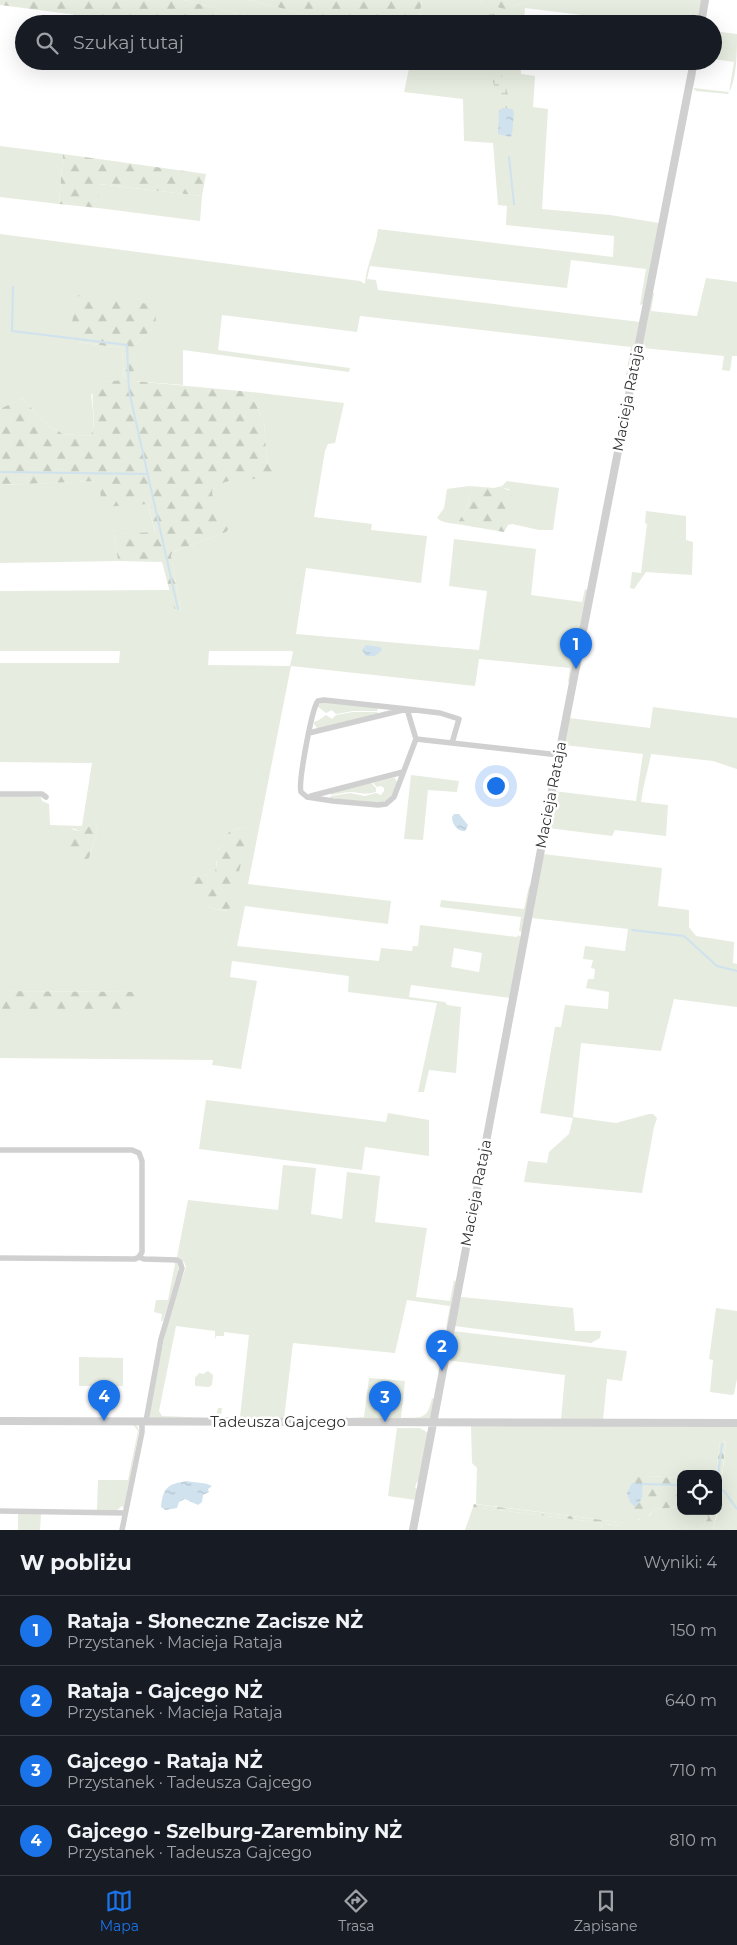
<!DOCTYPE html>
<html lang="pl">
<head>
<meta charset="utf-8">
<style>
  body { margin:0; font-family:Montserrat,sans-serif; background:#242831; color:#f1f3f6 }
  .controls { position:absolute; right:15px; bottom:15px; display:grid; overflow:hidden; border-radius:10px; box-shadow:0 5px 20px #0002 }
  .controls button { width:45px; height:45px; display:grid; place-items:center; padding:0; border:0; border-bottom:1px solid #363941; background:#171b24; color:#f1f3f6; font:25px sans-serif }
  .you { position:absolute; left:495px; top:785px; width:18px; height:18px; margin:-12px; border:4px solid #fff; border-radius:50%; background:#1a73e8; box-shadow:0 0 0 8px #1a73e833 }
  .badge { display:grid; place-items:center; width:32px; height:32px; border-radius:50%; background:#1a73e8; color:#fff; font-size:16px; font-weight:700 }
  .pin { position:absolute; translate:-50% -41px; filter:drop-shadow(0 1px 2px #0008) }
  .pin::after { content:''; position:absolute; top:26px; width:18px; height:15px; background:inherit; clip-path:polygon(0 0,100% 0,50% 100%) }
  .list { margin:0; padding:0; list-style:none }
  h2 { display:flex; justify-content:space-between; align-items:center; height:65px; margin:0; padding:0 20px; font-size:21px }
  h2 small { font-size:16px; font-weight:400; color:#9ea1a6 }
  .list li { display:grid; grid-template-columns:32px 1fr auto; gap:15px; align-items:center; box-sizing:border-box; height:70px; padding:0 20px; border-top:1px solid #363941 }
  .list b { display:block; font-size:19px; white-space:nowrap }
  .list p { margin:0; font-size:16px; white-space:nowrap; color:#9ea1a6 }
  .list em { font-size:16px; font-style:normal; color:#9ea1a6 }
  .icon { flex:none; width:28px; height:28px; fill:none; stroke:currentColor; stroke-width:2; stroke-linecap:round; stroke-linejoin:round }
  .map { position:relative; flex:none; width:737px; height:1530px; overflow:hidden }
  .search { position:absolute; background:#171b24; box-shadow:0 5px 20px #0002; left:15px; right:15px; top:15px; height:55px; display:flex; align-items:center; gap:12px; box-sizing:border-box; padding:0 18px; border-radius:28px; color:#9ea1a6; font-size:19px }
  .sheet { height:345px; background:#171b24 }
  nav { display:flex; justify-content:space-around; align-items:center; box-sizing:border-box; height:70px; border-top:1px solid #363941; background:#171b24; font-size:14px; color:#9ea1a6 }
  nav a { display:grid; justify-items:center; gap:2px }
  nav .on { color:#1a73e8 }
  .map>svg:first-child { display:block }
  .grass { fill:#e6ecdf; fill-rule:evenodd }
  .forest { fill:url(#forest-firs) }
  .wetland { fill:url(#wetland-marsh) }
  .water { fill:url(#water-ripples) }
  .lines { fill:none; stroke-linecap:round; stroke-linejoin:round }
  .stream { stroke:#cfe2ee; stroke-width:2 }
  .minor { stroke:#d0d0d0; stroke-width:5.5 }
  .tertiary { stroke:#d0d0d0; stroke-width:8 }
  .labels { text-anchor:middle; stroke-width:5; stroke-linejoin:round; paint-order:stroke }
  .street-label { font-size:15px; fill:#333; stroke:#fff }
</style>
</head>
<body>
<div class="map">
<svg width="737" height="1530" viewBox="0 0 737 1530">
  <defs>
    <pattern id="forest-firs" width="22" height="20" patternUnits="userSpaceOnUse" patternTransform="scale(1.25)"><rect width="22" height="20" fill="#e6ecdf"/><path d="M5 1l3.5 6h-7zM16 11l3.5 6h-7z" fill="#c6cbc0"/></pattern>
    <pattern id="wetland-marsh" width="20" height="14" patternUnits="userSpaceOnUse" patternTransform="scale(1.25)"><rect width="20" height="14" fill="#e6ecdf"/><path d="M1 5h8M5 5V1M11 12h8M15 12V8" fill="none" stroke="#c6cbc0"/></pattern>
    <pattern id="water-ripples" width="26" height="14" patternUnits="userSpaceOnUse" patternTransform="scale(1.25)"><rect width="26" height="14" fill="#cfe2ee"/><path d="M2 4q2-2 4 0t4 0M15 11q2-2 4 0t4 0" fill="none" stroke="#b2c2cd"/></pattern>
  </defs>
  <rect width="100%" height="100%" fill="#fff"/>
  <!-- grass -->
  <path class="grass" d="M183,0H249L344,24H281Z
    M422,0H481L480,2L511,7L524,3V0H703L699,24H655L525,8L524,24H418Z
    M713,31L737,34C737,51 737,81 728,94L696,91L692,87L694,74L696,73L693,88L729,92L734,62L713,59Z
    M403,61H521V74L535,76L533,107L548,109L542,209L610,215L659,223L645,303L640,305L646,269L571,260L567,288L370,266L367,279L376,280L378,290L640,322L629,376L626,375L631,347L360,316L357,332L222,315L218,350L350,368L349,372L183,350V385L134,381V345L155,327L77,342L122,348L124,381L104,382L91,395C92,407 97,425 90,436L63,434L45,423L22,398L0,409V234L360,281L365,284C366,265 376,248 378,229L613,257L614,236L506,225L507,206L498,205L493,143L464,141L463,99L404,92L410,64L403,63Z
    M0,146L63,154L59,204L0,197Z
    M98,184L202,196L200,221L98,208Z
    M706,278L737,282V356H732L730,371L722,370L724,356L643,348L639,359L652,293H654L651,311L697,316Z
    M251,392L344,403L335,443L328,444L325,451L314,517L372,524L371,530L427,536L421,583L306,568L296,634L479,650L487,591L449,586L454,539L536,549L531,595L582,602L585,589L589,591L573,665H572L571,681L568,682L570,668L479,659L475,686L291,666L248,884L391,901L388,924L245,906L237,946L379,961L381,948L412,951L413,946H418L420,925L517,937L518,935L521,937L510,998L411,985L409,997L445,1002L447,1005L461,1007L456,1073L429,1070L424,1092H418L437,1003L348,992L349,976L232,961L230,977L257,981L241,1069L212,1065L213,1060L0,1058V1010H138V992L0,991V795L41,797L42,801L49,804L50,825L82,826L92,763L0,762V663H119L120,651H0V591L170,590L175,611H181L171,555L173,552L226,532L231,518C215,511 214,508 212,491L222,481L268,476L272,470L267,462L264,423ZM209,651H292L293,652L290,666L208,665ZM91,824H95L98,829L89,858L72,828L80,831ZM244,827L229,911C200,908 202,903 189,878L210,875L216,872C217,863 216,857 218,849L226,844V840L230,831ZM454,948L482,953L479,972L451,967Z
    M99,481L148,504L155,533L114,534L118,561L0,563V485Z
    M507,481L559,488L553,530H539L512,524L508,525C503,511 514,503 509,489L503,488L502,486Z
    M469,486C474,499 463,514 457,524C449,523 443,523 437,518L444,508L447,489Z
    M646,511L686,516V540L693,542L692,575L646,572L634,589L630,588L632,572L641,573L647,524L645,523Z
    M323,702L378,708L377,711H353L336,714L332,710L326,713L317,706Z
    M653,707L737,718V769L713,761L651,754C648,771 643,785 641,802L668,805L666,836L615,830L612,836L548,828L554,791L636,801L643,754L564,745L569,718L650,728Z
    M353,712H377L378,714L320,728H317L314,724V722L319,720L326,715L332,719L336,715Z
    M411,775L459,781L457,792L428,790L423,840L404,839Z
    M392,778H395L397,782C395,788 393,796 388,800C379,807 343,799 330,798L331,796L350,793L365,796L376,793L381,795L384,791V788L381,786L377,787L373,783Z
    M371,783L376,788V792C366,795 361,793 352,792C345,792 338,794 331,795V793Z
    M543,854L662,868L658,906L689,910V927L696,936L734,942L733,963L737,964V1007L674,999L661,1051L581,1043L573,1117L616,1123L649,1114H653L657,1118L654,1127L642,1193L524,1182L528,1161L547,1163L549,1152L569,1134L573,1118L540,1113L555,1027H561L565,1005L608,1009L609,992L586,988L588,979H594L595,969L591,968L593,960L583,959L585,946L625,951L628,929L532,918Z
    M529,886L531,888L523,932L519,931L521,917L440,907L441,900L524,909Z
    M206,1100L386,1122L388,1113L429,1120V1156L365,1147L362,1170L199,1149Z
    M283,1165L316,1168L311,1214L342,1219L347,1172L380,1176L375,1222L427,1228L416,1297L450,1301L454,1280L456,1282L448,1327L446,1328L450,1306L407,1300L395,1353L293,1343L284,1419L215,1418L218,1408H222L221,1417H240L249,1335L224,1332V1336H216L215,1340V1331L176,1326L159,1411L162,1416L209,1418H150L149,1414L168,1319L186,1267L184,1262L177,1257L188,1200L278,1210Z
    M173,1260L175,1261L179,1265L178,1274L163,1321H161L162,1314L154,1312L156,1300H168L175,1264Z
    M461,1297L573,1308L575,1331H601L600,1338L591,1343L454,1326Z
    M716,1308L737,1311V1379L734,1394L732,1395L710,1392L713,1360L709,1359Z
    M452,1331L627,1351L622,1381L607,1379L603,1420H561L565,1375L446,1360Z
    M79,1357L123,1358V1386H79Z
    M208,1371L213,1375L212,1385L209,1387L195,1386V1378L199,1373L203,1374Z
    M369,1378L405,1381L401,1418C421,1417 427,1421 432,1398L435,1400L432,1416L428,1420L346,1418V1416L348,1418L364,1417Z
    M132,1423L137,1426L139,1431L124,1508L122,1506L116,1511L97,1510L98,1480H128L138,1431Z
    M737,1425V1530H713L718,1511L726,1443L724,1441H720L716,1474H681V1478C669,1478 641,1473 632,1481L638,1520L650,1515L655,1509L681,1507V1511H706L708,1518L701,1530H627V1523L476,1504L477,1468L472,1463L471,1426Z
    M397,1428H420L428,1433L419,1482H417L415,1487L418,1490L416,1500L388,1496Z
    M473,1507L602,1523L601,1529H605V1524L622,1526V1530H465Z
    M18,1513L41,1514L40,1530H18Z"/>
  <!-- forest -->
  <path class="forest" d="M0,0H183L281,24H147L0,5Z
    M249,0H422L418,24H344Z
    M481,0H524V3L511,7L508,10L480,2Z
    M63,154L206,174L202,196L99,184L98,208L59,204Z
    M78,295L157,305L155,327L134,345V381L251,392L264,423L267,462L272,470V474C252,485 228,472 212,491C216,520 221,506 235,522L226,532L173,552L171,555L181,611H175L162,562L118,561L114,534L155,532L148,504L102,507L99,481L0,485V409L22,398L45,423L63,434L90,436C99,422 89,402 94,387L104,382L124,380L122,348L77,342L72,322Z
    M469,486L494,488L502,486L503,488L511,491C513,503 504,513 508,525L504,532L457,524C463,514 474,499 469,486Z
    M91,824H95L98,829L89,858L80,863L74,861C67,851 65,840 70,829L80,831Z
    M244,827L249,832L229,911C205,908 202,905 188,885L189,878L210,875L215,872L217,863L215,854L218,849L226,844V836L230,831Z
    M0,991L138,992V1010H0Z
    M722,1440L726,1443L718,1504V1474H716L720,1441Z
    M644,1476L681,1478V1507L655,1509C650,1515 643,1521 635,1519C626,1509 626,1489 634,1478Z
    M474,1504L627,1523V1530H622V1526L606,1524L605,1530L601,1529L602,1523L473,1507Z
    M706,1511H717L713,1530H701L708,1518Z"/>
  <!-- wetland -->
  <path class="wetland" d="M486,10H488L501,19L502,24H480Z
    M483,61H497L510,100V109L502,108L500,98Z"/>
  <!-- water -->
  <path class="water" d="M502,108L512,109L514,112L512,135L510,137L498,134L499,111Z
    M366,645L380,647L382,650L375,656H366L362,650Z
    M454,814H459L468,825L465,831C458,832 452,825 452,817Z
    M187,1481C195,1483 205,1482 212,1486L208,1489L209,1492L203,1495L202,1502L198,1505L185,1499L179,1502L177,1508L165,1510L161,1507C163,1487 168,1484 187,1481Z
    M632,1483H640L642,1484C643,1492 643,1502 635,1507L630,1502L627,1493Z"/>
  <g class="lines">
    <!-- stream -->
    <path class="stream" d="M509,157L514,204
      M13,287L12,331L127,345L129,391L178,609
      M0,472L148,474
      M632,930L684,936L717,966L737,971
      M718,1475L722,1444
      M642,1484L681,1485
      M718,1488L724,1491L737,1509"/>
    <!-- minor -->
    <path class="minor" d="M309,733L407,709L440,713L459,719L452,743
      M416,739L407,709L324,700L318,701C312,707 298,783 301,792L307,797L333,801L378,805L386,804L394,797L416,739L559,755
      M0,794H42L46,797
      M311,796L403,772
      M0,1150H132L139,1153L142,1161V1252L139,1257L135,1259L0,1258
      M139,1257L144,1259L177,1260L180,1262L182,1268L161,1339L146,1421
      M0,1511L125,1513
      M122,1530L142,1432V1421"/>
    <!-- tertiary -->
    <path class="tertiary" d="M701,24L705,0
      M0,1421L737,1423
      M413,1530L555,775L694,61"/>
  </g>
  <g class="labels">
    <!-- street labels -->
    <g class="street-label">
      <text transform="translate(628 398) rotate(-79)" y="5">Macieja Rataja</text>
      <text transform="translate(551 795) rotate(-79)" y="5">Macieja Rataja</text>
      <text transform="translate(476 1193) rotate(-79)" y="5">Macieja Rataja</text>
      <text x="278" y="1427">Tadeusza Gajcego</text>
    </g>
  </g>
</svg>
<div class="controls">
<button><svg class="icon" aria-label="locate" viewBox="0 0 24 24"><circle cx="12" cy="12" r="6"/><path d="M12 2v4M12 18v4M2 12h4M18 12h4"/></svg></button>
</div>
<div class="you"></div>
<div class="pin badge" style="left:576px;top:669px">1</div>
<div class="pin badge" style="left:442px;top:1371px">2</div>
<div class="pin badge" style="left:385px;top:1422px">3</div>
<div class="pin badge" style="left:104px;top:1421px">4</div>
<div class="search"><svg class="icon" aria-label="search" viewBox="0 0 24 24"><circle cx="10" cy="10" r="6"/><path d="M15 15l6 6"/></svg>Szukaj tutaj</div>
</div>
<section class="sheet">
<h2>W pobliżu<small>Wyniki: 4</small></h2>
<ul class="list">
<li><span class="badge">1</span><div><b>Rataja - Słoneczne Zacisze NŻ</b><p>Przystanek · Macieja Rataja</p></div><em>150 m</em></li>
<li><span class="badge">2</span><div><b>Rataja - Gajcego NŻ</b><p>Przystanek · Macieja Rataja</p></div><em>640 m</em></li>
<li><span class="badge">3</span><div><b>Gajcego - Rataja NŻ</b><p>Przystanek · Tadeusza Gajcego</p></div><em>710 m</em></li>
<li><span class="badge">4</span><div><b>Gajcego - Szelburg-Zarembiny NŻ</b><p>Przystanek · Tadeusza Gajcego</p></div><em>810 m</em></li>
</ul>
</section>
<nav>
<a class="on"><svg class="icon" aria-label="map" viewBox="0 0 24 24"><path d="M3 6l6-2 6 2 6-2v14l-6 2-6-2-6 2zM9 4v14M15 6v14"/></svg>Mapa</a>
<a><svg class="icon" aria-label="directions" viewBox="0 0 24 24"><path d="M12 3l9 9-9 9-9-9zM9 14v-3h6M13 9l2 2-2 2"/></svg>Trasa</a>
<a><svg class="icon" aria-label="saved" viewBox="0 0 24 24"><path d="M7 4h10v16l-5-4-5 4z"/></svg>Zapisane</a>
</nav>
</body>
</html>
